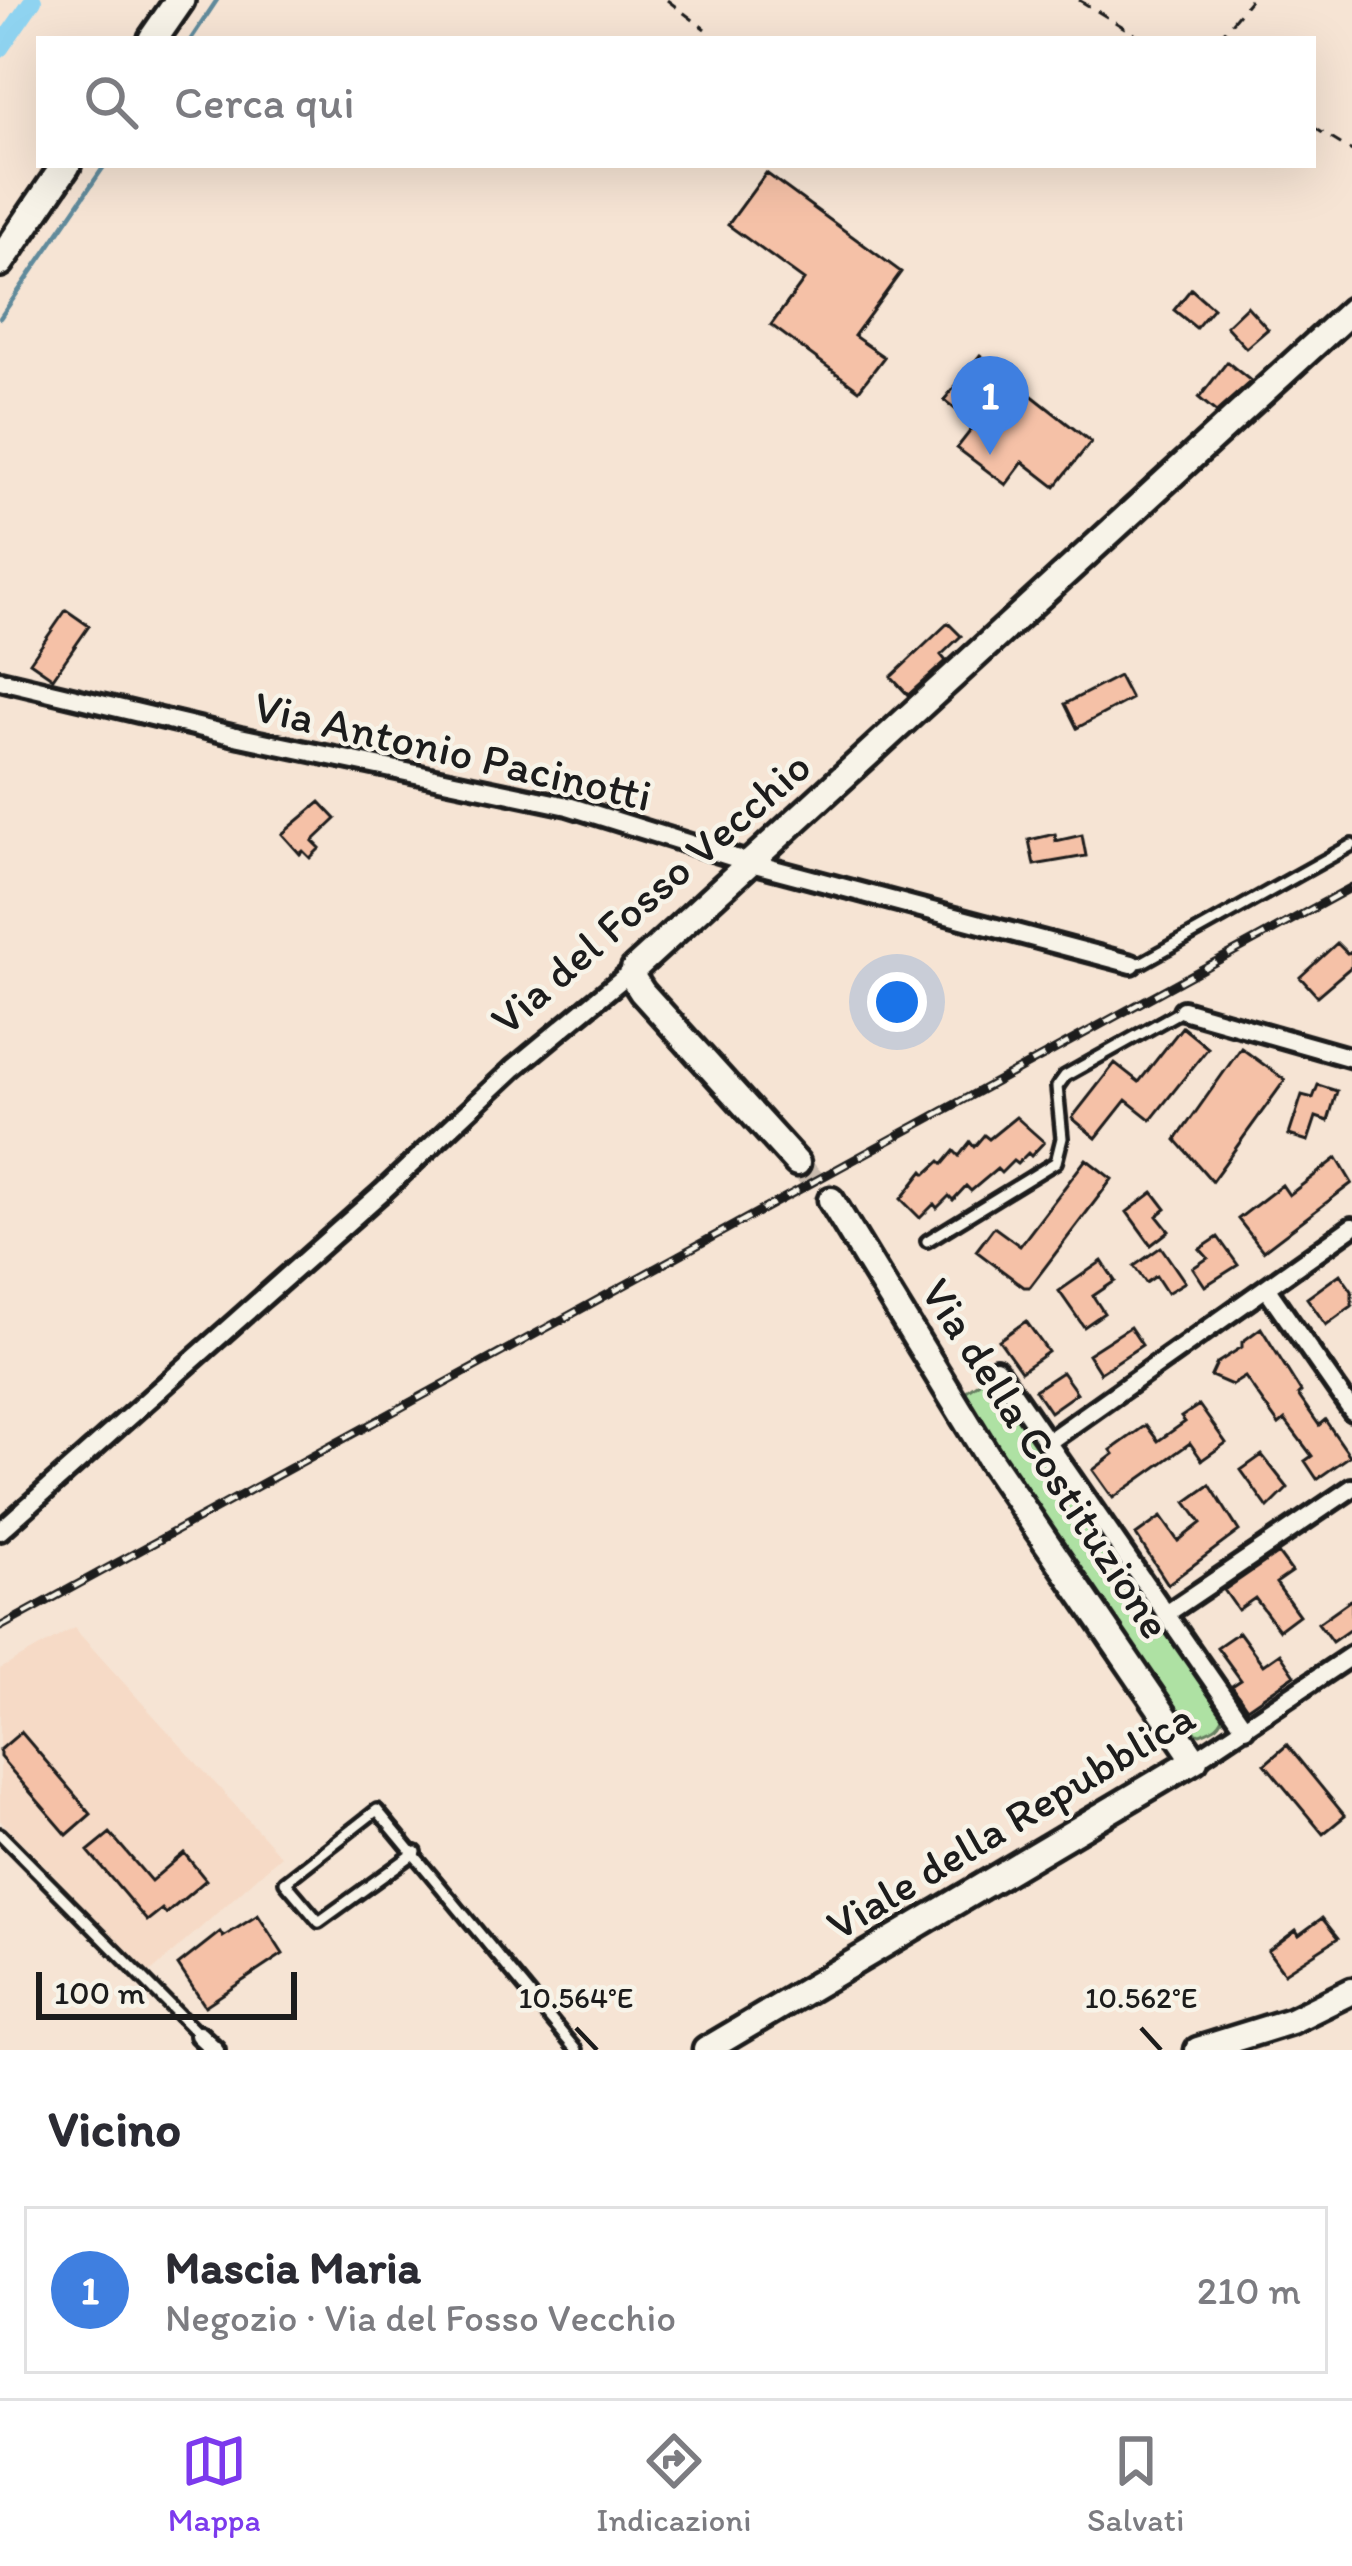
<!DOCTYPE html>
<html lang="it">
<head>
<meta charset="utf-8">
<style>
  body { margin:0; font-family:Itim,sans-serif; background:#f7f7f7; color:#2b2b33 }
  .scale { position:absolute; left:36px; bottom:30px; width:261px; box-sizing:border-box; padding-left:12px; border:6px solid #1c1c1c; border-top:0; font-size:33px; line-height:42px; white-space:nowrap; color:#1c1c1c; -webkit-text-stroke:9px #f7f3e8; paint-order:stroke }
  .you { position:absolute; left:897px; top:1002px; width:42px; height:42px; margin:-30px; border:9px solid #fff; border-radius:50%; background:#1a73e8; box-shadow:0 0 0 18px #1a73e833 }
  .badge { display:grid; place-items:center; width:78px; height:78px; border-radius:50%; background:#7c3aed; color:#fff; font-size:39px; font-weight:700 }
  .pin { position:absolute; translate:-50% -99px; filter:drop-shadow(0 3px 6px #0008) }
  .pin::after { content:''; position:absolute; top:63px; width:42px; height:36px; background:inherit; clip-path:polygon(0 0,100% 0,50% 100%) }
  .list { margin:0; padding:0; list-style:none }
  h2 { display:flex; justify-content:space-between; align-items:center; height:156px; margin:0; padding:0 48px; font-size:51px }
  h2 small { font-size:39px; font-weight:400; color:#7c7c81 }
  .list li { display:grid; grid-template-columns:78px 1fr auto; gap:36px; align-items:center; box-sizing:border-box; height:168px; margin:0 24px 24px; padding:0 24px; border:3px solid #e1e1e2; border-radius:0px }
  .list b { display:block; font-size:45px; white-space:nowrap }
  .list p { margin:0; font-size:39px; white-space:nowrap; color:#7c7c81 }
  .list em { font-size:39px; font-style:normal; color:#7c7c81 }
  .icon { flex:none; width:66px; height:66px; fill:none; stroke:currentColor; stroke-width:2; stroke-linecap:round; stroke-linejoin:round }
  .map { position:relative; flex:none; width:1352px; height:2050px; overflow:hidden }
  .search { position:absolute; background:#fff; box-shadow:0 12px 48px #0002; left:36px; right:36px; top:36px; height:132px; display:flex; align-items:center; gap:30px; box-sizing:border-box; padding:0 42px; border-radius:0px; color:#7c7c81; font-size:45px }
  .sheet { height:348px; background:#fff }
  nav { display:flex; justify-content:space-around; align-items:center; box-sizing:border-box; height:168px; border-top:3px solid #e1e1e2; background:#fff; font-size:33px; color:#7c7c81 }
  nav a { display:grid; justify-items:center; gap:6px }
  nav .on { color:#7c3aed }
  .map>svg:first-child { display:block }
  .built { fill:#f6dac6 }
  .green { fill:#aee1a3; stroke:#657e60; stroke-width:3 }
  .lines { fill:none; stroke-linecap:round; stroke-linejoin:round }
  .stream { stroke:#618a9b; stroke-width:4.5 }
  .canal { stroke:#8fd3f0; stroke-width:18 }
  .building { fill:#f5c1a7; stroke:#1c1c1c; stroke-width:3 }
  .secondary-tunnel { stroke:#cabcaf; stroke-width:24; stroke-dasharray:24 12; stroke-linecap:butt }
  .lane-casing { stroke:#1c1c1c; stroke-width:18 }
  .street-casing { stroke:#1c1c1c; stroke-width:26 }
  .secondary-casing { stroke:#1c1c1c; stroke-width:33 }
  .primary-casing { stroke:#1c1c1c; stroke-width:36 }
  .path { stroke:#1c1c1c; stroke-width:3; stroke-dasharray:12 9; stroke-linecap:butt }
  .lane { stroke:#f7f3e8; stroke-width:9 }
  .street { stroke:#f7f3e8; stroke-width:16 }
  .secondary { stroke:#f7f3e8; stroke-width:24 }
  .primary { stroke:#f7f3e8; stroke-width:27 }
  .rail-casing { stroke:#1c1c1c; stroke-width:9 }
  .rail { stroke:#f7f3e8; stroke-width:4.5; stroke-dasharray:14; stroke-linecap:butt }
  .ticks { fill:none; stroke:#1c1c1c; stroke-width:4.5 }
  .labels { text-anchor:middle; stroke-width:9; stroke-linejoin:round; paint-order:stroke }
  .street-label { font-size:45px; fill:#1c1c1c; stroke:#f7f3e8 }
  .ticks-label { font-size:30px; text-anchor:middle; fill:#1c1c1c; stroke:#f7f3e8; stroke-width:9; stroke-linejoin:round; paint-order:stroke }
</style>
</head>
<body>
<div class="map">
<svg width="1352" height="2050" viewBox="0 0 1352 2050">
  <rect width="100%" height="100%" fill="#f6e4d4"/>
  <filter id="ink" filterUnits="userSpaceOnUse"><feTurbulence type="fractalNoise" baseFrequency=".00833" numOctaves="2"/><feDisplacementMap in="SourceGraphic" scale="24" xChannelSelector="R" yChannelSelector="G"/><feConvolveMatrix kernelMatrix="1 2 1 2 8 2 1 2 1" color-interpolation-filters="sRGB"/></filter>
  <g filter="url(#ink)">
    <!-- built -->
    <path class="built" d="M74,1628L281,1856L150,1973L0,1820V1669Z"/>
    <!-- green -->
    <path class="green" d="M988,1376L1225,1710C1222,1726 1214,1729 1200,1734L1191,1730L999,1450L965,1392Z"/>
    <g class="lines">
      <!-- stream -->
      <path class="stream" d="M191,39L217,0
        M0,318L105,165"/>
      <!-- canal -->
      <path class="canal" d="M0,48L33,0"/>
    </g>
    <!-- building -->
    <path class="building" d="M766,173L901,272L854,336L884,357L859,390L771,325L804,280L728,225Z
      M1191,289L1213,308L1196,328L1174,310Z
      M1247,306L1268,329L1246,348L1226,326Z
      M980,355L1091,442L1055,487L1023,462L1006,485L957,448L975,425L944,400Z
      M1227,362L1251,381L1216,412L1199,398Z
      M66,610L89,626L53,678L30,662Z
      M948,623L961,636L941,655L946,661L908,695L891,677Z
      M1119,676L1131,699L1077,728L1065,704Z
      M320,802L336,819L313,841L320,848L310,858L303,851L300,854L282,834Z
      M1055,834L1056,841L1082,835L1086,856L1034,865L1029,840Z
      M1337,943L1347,953L1352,952V966L1317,996L1300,977Z
      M1182,1027L1208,1048L1151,1120L1126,1100L1096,1138L1072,1118L1115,1063L1139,1082Z
      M1241,1048L1285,1080L1212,1181L1176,1140Z
      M1318,1085L1337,1091L1328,1121L1316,1117L1308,1141L1289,1135L1302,1095L1313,1098Z
      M1016,1117L1044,1142L1031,1156L1028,1153L1017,1164L1013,1161L1001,1173L997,1169L971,1191L966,1186L953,1200L949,1196L937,1208L934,1204L920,1218L901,1199L923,1171L926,1174L940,1161L943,1164L954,1151L959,1156L970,1142L974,1147L984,1135L989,1139Z
      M1337,1158L1352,1183L1263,1251L1238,1219L1282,1185L1289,1195Z
      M1086,1159L1112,1179L1030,1287H1024L976,1251L994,1227L1020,1246Z
      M1153,1192L1166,1209L1157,1216L1169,1231L1151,1245L1127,1212Z
      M1218,1237L1238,1265L1205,1286L1193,1268L1208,1258L1200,1249Z
      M1161,1247L1185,1282L1167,1293L1156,1276L1146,1283L1134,1266Z
      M1102,1261L1115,1281L1093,1296L1104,1313L1084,1327L1059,1291Z
      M1340,1274L1352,1291V1306L1326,1325L1307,1298Z
      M1026,1321L1048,1352L1021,1371L999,1340Z
      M1130,1327L1142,1345L1100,1373L1088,1354Z
      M1261,1328L1301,1392L1298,1395L1319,1425L1325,1420L1350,1456L1317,1479L1305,1461L1312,1456L1285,1420L1279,1425L1245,1377L1232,1385L1211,1376L1217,1363L1242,1347V1342Z
      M1062,1372L1077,1393L1050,1412L1035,1390Z
      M1199,1405L1226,1443L1202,1460L1190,1443L1113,1498L1093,1470L1114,1454L1111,1450L1146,1425L1158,1441L1185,1422L1181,1417Z
      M1262,1455L1288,1488L1268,1508L1241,1470Z
      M1210,1485L1239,1531L1168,1584L1136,1535L1161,1517L1178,1541L1201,1523L1186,1502Z
      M1278,1553L1292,1572L1276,1583L1299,1615L1279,1630L1255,1598L1238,1610L1224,1590Z
      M1352,1599V1628L1332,1642L1318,1623Z
      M1239,1632L1263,1665L1280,1653L1295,1675L1247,1708L1232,1686L1241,1680L1217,1647Z
      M21,1732L91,1814L67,1835L0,1757V1750Z
      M1287,1745L1345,1816L1323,1834L1265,1764Z
      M110,1833L151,1881L184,1853L206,1880L166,1914L162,1909L147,1921L88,1851Z
      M258,1915L283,1954L205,2006L178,1965L220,1932L223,1937Z
      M1322,1918L1338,1938L1284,1973L1268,1951L1296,1930L1299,1935Z"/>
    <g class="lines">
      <!-- secondary-tunnel -->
      <path class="secondary-tunnel" d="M797,1163L831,1200"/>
      <defs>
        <path id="lane" d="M1132,964L1143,962L1352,845
          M927,1241L1056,1162L1062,1138L1057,1087L1065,1076L1183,1010
          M0,1834L199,2035
          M416,1852L319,1922L285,1882L377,1810L576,2050"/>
        <path id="street" d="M0,680L240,737L568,806L751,863L1132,964
          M1183,1010L1352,1058
          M1267,1289L1352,1411
          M996,1368L1245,1728
          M1048,1442L1352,1227
          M0,1531L382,1192L514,1068L634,969
          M1166,1614L1352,1488
          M1195,1760L1352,1655
          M199,2035L215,2050"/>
        <path id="secondary" d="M797,1163L642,992L633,978L634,969L1352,310
          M706,2050L1195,1760L990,1460L831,1200
          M1198,2050L1291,2021L1352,1991"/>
        <path id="primary" d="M153,39L180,0
          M0,262L66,165"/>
      </defs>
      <!-- lane casing -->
      <use href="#lane" class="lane-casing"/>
      <!-- street casing -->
      <use href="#street" class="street-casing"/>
      <!-- secondary casing -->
      <use href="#secondary" class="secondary-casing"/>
      <!-- primary casing -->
      <use href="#primary" class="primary-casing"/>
      <!-- path -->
      <path class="path" d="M667,0L705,29
        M1079,0L1143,39
        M1218,39L1250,0
        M1313,127L1352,151"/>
      <!-- lane -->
      <use href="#lane" class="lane"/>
      <!-- street -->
      <use href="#street" class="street"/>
      <!-- secondary -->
      <use href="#secondary" class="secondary"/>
      <!-- primary -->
      <use href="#primary" class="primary"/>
      <defs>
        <path id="rail" d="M0,1627L1352,887"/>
      </defs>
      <!-- rail casing -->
      <use href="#rail" class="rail-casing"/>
      <!-- rail -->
      <use href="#rail" class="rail"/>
    </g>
  </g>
  <!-- ticks -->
  <path class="ticks" d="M576,2028L597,2050M1141,2028L1161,2050"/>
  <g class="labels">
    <!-- street labels -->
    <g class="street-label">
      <text transform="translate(453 750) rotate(13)" y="16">Via Antonio Pacinotti</text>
      <text transform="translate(650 892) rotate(-41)" y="16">Via del Fosso Vecchio</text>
      <text transform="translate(1047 1458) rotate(57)" y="16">Via della Costituzione</text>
      <text transform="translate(1010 1820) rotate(-31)" y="16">Viale della Repubblica</text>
    </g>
  </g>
  <g class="ticks-label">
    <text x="576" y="2008">10.564°E</text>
    <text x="1141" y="2008">10.562°E</text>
  </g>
</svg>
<div class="scale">100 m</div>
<div class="you"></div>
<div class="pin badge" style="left:990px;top:455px;background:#3f7fe0">1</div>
<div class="search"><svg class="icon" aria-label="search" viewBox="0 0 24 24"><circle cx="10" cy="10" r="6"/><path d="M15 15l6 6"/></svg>Cerca qui</div>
</div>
<section class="sheet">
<h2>Vicino<small></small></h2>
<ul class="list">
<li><span class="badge" style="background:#3f7fe0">1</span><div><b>Mascia Maria</b><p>Negozio · Via del Fosso Vecchio</p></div><em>210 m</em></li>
</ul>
</section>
<nav>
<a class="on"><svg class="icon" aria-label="map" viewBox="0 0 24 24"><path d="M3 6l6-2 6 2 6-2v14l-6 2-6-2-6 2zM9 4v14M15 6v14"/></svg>Mappa</a>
<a><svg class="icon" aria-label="directions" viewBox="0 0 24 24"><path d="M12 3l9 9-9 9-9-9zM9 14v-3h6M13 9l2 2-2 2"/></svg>Indicazioni</a>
<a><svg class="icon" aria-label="saved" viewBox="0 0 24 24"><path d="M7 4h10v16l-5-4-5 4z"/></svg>Salvati</a>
</nav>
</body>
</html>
